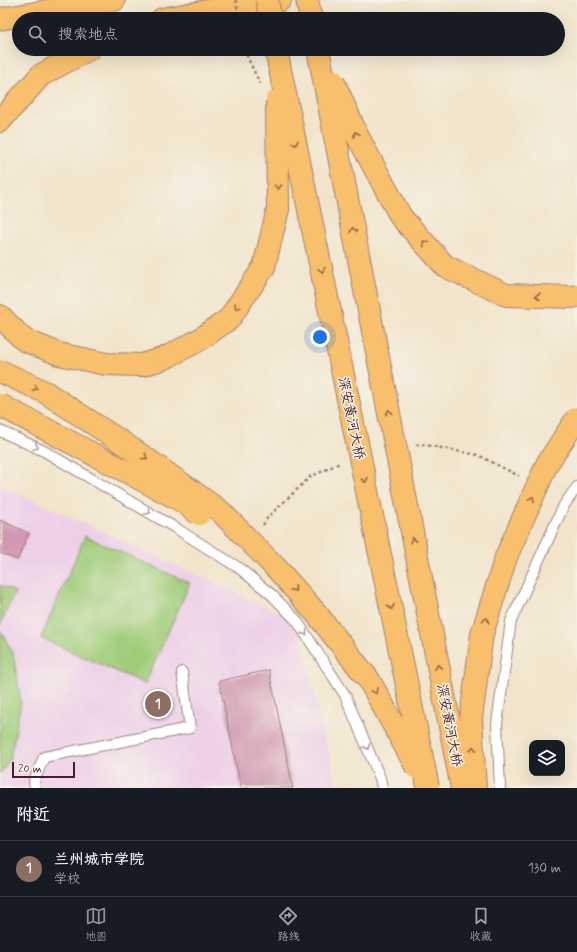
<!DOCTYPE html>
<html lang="zh">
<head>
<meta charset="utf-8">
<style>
  body { margin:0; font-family:Mynerve,"LXGW WenKai TC",sans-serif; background:#20242c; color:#f1f3f6 }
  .controls { position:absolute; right:12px; bottom:12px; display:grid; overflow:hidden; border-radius:8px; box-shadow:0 4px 16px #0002 }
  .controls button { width:36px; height:36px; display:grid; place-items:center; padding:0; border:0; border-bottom:1px solid #363941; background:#171b24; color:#f1f3f6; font:20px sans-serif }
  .scale { position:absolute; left:12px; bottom:10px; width:63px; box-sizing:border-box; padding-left:4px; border:2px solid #4a1f2b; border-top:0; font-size:11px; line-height:14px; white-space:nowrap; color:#4a1f2b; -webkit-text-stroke:3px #f7f3e8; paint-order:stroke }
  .you { position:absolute; left:320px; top:337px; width:14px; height:14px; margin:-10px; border:3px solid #fff; border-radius:50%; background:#1a73e8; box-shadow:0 0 0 6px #1a73e833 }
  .badge { display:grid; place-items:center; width:26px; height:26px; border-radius:50%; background:#8c9099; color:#fff; font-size:13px; font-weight:700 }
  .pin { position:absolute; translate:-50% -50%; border:2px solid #fff; box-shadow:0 1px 4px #0006 }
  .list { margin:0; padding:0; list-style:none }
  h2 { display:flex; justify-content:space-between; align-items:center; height:52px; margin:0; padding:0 16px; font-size:17px }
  h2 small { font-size:13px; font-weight:400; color:#9ea1a6 }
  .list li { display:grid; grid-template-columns:26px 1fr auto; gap:12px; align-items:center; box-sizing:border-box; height:56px; padding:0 16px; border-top:1px solid #363941 }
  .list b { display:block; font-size:15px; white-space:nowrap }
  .list p { margin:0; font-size:13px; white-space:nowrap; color:#9ea1a6 }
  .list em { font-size:13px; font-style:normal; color:#9ea1a6 }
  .icon { flex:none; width:22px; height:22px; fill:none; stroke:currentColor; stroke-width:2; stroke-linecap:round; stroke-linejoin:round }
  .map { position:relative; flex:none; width:577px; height:788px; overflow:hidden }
  .search { position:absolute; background:#171b24; box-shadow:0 4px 16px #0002; left:12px; right:12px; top:12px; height:44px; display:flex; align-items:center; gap:10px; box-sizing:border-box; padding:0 14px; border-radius:22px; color:#9ea1a6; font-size:15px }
  .sheet { height:108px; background:#171b24 }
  nav { display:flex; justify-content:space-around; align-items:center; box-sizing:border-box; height:56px; border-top:1px solid #363941; background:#171b24; font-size:11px; color:#9ea1a6 }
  nav a { display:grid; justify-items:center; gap:2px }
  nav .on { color:#8c9099 }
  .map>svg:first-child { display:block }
  .built { fill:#edd0e8 }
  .green { fill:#a1cd7a; stroke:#767652 }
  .building { fill:#cf97b0 }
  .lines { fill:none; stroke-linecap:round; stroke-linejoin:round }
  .service-casing { stroke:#9e827a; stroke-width:12 }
  .primary-casing { stroke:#9e827a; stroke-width:24 }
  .path { stroke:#9e827a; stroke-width:2.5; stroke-dasharray:3 3; stroke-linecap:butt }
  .service { stroke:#fff; stroke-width:10 }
  .primary { stroke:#f8bf6c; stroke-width:22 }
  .primary-bridge-casing { stroke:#9e827a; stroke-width:24; stroke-linecap:butt }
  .path-bridge { stroke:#9e827a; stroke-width:2.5; stroke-dasharray:3 3; stroke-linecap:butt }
  .primary-bridge { stroke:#f8bf6c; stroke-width:22 }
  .oneway { stroke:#986748 }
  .oneway2 { stroke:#ae9aa0 }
  .labels { text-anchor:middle; stroke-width:3; stroke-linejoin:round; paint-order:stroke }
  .street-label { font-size:14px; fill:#4a1f2b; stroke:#f7f3e8 }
</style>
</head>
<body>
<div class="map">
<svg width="577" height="788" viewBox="0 0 577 788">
  <rect width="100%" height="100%" fill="#f7f3e8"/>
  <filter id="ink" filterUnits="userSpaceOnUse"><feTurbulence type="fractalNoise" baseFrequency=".025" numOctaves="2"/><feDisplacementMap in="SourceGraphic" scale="8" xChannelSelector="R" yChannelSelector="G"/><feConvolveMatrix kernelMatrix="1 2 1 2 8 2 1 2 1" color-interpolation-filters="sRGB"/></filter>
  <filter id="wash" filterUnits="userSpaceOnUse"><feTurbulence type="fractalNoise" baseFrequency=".012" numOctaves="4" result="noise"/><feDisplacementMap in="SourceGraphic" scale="16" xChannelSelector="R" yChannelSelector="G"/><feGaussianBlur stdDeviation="0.9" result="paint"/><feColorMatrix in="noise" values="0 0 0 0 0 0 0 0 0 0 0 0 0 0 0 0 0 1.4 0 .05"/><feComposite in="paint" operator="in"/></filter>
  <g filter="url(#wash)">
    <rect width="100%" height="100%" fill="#f1e4ca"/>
    <!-- built -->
    <path class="built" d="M0,485L297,621L337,788H0Z"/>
    <!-- green -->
    <path class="green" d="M85,536L190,583L145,684L41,638Z
      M0,585L15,592L0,625Z
      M0,630L13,653L21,702L10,759L0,774Z"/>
    <g id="blocks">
      <!-- building -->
      <path class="building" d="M0,520L29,533L17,560L0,553Z
        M269,670L293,788H241L219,681Z"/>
    </g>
  </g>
  <g filter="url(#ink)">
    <use href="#blocks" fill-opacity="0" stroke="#9e827a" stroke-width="1"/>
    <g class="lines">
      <defs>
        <path id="service" d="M0,431L44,451L177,529L239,568L272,595L297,621L345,695L380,778L382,788
          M35,788L34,781L44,757L190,728L182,672
          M500,788L497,724L511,621L564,505L577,487"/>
        <path id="primary" d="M307,0L311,19
          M0,19L114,0
          M162,19L235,6L280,0
          M0,121L41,75L89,49
          M0,316L24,340L59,354L106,364L142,365L165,358"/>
      </defs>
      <!-- service casing -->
      <use href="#service" class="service-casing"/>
      <!-- primary casing -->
      <use href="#primary" class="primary-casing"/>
      <!-- path -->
      <path class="path" d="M245,49L246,54L260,84
        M416,445L421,444L478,455L519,476
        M263,525L268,517L310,477L340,463"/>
      <!-- service -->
      <use href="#service" class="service"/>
      <!-- primary -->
      <use href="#primary" class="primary"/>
      <defs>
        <path id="primary-bridge" d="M267,0L270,19
          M318,49L462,788
          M276,50L428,787
          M333,81L358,137L401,217L445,266L506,295L572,297L577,296
          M165,358L199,340L229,319L264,267L278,209L277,101
          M0,371L45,392L144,457L220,511L277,569L316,613L369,680L417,768
          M0,405L182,501L199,514
          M475,788L471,718L482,634L506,557L547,464L577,418"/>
      </defs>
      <!-- primary-bridge casing -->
      <use href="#primary-bridge" class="primary-bridge-casing"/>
      <!-- path-bridge -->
      <path class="path-bridge" d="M236,0L239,19"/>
      <!-- primary-bridge -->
      <use href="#primary-bridge" class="primary-bridge"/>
    </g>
    <!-- one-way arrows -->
    <defs><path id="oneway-chevron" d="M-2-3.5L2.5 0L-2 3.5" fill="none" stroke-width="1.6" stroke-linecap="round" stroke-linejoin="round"/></defs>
    <g class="oneway">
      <use href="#oneway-chevron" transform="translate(356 134) rotate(-115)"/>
      <use href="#oneway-chevron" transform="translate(295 143) rotate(78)"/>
      <use href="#oneway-chevron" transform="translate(278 187) rotate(89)"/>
      <use href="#oneway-chevron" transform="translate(353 230) rotate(-101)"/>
      <use href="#oneway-chevron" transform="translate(425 243) rotate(-132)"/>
      <use href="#oneway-chevron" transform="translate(322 270) rotate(78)"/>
      <use href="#oneway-chevron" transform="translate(538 296) rotate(-178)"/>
      <use href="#oneway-chevron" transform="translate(237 307) rotate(124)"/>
      <use href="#oneway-chevron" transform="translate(35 388) rotate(26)"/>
      <use href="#oneway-chevron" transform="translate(389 412) rotate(-101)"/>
      <use href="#oneway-chevron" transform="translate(145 457) rotate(34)"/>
      <use href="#oneway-chevron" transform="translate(365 480) rotate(78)"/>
      <use href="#oneway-chevron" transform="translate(532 499) rotate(-66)"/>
      <use href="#oneway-chevron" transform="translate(413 540) rotate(-101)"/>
      <use href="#oneway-chevron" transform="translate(294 589) rotate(48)"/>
      <use href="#oneway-chevron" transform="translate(391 607) rotate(78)"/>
      <use href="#oneway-chevron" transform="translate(486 620) rotate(-73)"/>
      <use href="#oneway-chevron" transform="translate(438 667) rotate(-101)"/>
      <use href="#oneway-chevron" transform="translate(375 691) rotate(61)"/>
      <use href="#oneway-chevron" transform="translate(473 749) rotate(-93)"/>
    </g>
    <g class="oneway2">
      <use href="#oneway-chevron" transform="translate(36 447) rotate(23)"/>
      <use href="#oneway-chevron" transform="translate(148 512) rotate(31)"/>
      <use href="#oneway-chevron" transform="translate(305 633) rotate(57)"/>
      <use href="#oneway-chevron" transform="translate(367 747) rotate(67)"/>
    </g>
  </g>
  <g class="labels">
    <!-- street labels -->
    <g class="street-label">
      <text transform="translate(352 418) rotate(78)" y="5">深安黄河大桥</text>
      <text transform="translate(450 725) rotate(79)" y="5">深安黄河大桥</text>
    </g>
  </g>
</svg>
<div class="controls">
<button><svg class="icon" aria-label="layers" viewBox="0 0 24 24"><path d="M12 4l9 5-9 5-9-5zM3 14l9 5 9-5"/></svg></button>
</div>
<div class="scale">20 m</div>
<div class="you"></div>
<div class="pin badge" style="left:158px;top:704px;background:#8d6e63">1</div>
<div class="search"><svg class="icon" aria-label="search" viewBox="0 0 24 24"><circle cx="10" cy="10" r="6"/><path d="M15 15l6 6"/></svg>搜索地点</div>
</div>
<section class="sheet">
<h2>附近<small></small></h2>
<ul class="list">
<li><span class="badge" style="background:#8d6e63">1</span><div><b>兰州城市学院</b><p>学校</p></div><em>130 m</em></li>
</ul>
</section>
<nav>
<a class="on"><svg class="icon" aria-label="map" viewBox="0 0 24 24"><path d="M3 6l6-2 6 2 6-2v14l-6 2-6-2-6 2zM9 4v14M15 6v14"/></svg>地图</a>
<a><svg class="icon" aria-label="directions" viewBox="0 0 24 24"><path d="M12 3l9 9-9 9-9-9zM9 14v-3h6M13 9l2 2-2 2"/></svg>路线</a>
<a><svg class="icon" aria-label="saved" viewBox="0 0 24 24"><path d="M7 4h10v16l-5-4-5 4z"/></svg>收藏</a>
</nav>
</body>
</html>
